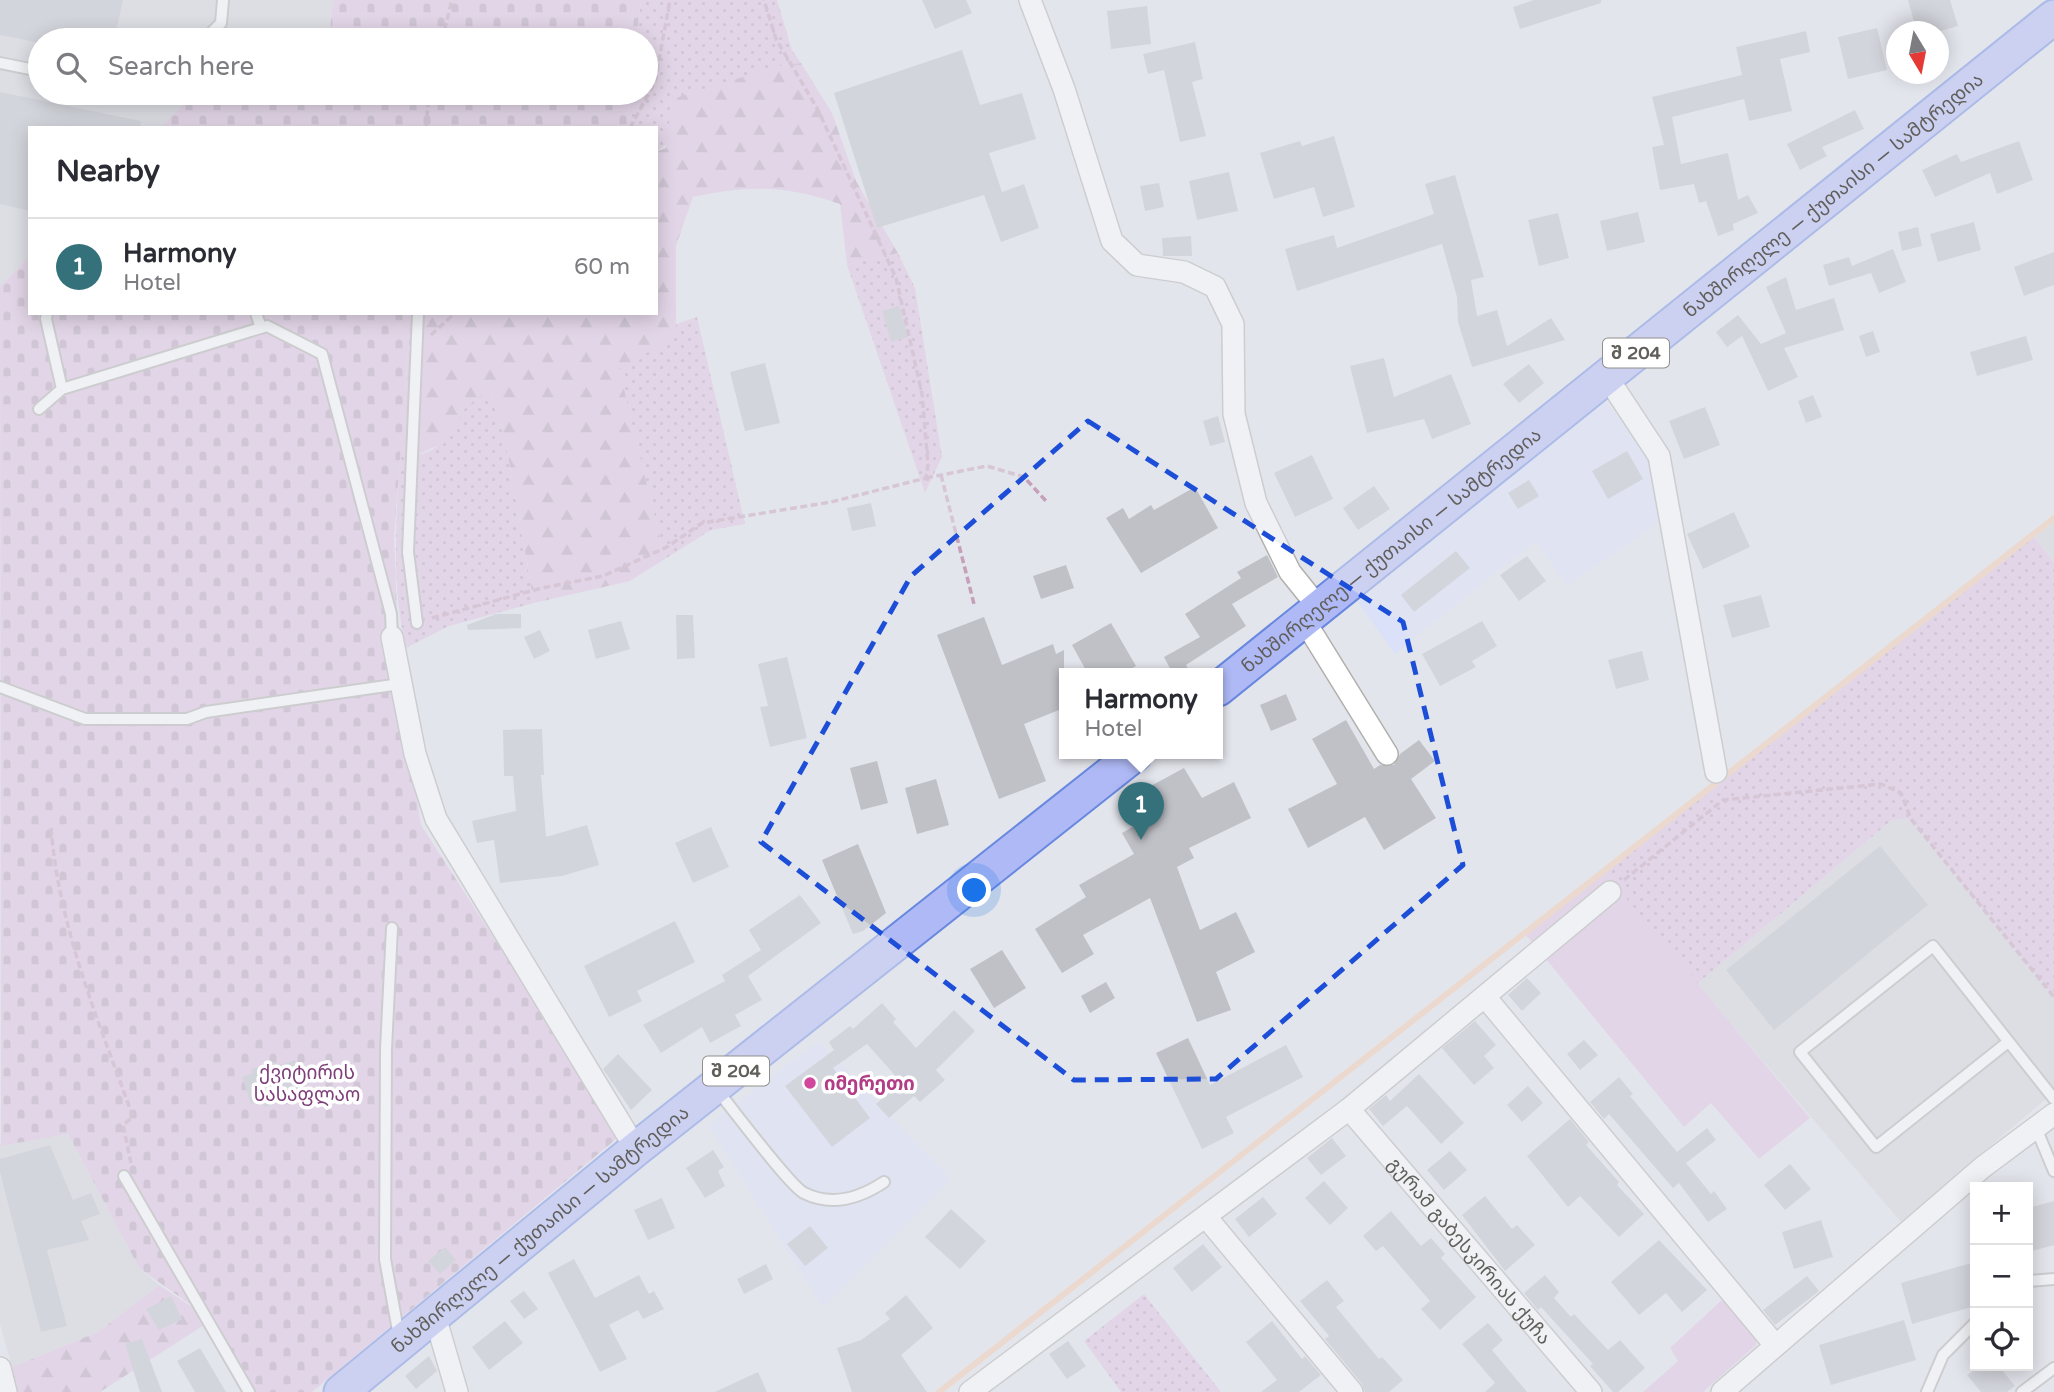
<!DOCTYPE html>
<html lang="en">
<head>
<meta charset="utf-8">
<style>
  body { margin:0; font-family:"Varela Round","Noto Sans Georgian",sans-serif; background:#f2f2f3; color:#2b2b33 }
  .controls { position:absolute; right:21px; bottom:21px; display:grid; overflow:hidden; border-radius:0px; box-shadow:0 4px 18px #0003 }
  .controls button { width:63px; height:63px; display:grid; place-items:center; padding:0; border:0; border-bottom:2px solid #e1e1e2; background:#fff; color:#2b2b33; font:35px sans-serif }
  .compass { position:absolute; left:1886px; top:21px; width:63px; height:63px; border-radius:50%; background:#fff; box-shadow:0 4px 18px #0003; rotate:170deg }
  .you { position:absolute; left:975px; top:891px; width:24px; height:24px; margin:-18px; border:5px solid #fff; border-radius:50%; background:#1a73e8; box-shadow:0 0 0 10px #1a73e833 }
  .badge { display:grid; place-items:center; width:46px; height:46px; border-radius:50%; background:#35717b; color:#fff; font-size:23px; font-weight:700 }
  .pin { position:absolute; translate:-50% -58px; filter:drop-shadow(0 2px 4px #0008) }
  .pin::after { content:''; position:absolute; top:37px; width:24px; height:21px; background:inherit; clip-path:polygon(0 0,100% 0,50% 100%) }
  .popup { position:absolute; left:1059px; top:668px; width:164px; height:91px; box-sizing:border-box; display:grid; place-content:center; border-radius:0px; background:#fff; filter:drop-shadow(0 2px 5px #0005); font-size:23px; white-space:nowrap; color:#7c7c81 }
  .popup b { font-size:26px; color:#2b2b33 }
  .popup::after { content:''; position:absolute; left:50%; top:100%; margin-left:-14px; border:14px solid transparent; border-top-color:#fff }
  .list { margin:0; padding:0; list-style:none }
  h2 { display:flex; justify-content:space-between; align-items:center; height:91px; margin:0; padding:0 28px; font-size:30px }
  h2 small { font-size:23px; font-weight:400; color:#7c7c81 }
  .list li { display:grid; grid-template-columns:46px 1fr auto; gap:21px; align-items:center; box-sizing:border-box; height:98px; padding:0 28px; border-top:2px solid #e1e1e2 }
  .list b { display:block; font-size:26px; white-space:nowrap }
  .list p { margin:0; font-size:23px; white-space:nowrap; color:#7c7c81 }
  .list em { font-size:23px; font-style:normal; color:#7c7c81 }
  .icon { flex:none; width:38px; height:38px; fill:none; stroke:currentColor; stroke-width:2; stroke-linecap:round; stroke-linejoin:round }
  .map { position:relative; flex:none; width:2054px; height:1392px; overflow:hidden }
  .search { position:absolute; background:#fff; box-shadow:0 4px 18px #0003; left:28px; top:28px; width:630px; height:77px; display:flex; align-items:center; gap:18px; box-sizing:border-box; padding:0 24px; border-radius:38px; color:#7c7c81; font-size:26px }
  .panel { position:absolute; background:#fff; box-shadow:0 4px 18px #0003; left:28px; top:126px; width:630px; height:189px; border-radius:0px }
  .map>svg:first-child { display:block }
  .commercial { fill:#dae1f9 }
  .industrial { fill:#d5d6da }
  .grass { fill:url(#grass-dots) }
  .forest { fill:url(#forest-firs) }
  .cemetery { fill:url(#cemetery-stones) }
  .garden { fill:#e0c2e0 }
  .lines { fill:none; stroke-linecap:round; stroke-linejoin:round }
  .stream { stroke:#f4cbaa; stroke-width:6 }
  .building { fill:#bfc1c7 }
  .lane-casing { stroke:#b1b0ac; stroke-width:14 }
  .street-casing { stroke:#b1b0ac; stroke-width:24 }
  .primary-casing { stroke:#6888e0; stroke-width:37 }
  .path { stroke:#c6a0ba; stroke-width:3.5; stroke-dasharray:7 3.5; stroke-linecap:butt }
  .lane { stroke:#fff; stroke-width:10 }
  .street { stroke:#fff; stroke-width:21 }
  .primary { stroke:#afb9f5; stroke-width:33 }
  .marked { fill:none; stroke:#1d4ed8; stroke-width:5; stroke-dasharray:14 9; stroke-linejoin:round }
  .hotel-dot { fill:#d1479c; stroke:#fff; stroke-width:2.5 }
  .labels { text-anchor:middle; stroke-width:7; stroke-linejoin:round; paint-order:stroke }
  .shield { fill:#fff; stroke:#908f8c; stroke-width:2 }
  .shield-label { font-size:18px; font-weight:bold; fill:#615f5b }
  .street-label { font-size:19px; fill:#615f5b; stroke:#fff }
  .park-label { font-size:19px; fill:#7d3e79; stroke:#fff }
  .hotel-label { font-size:19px; font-weight:bold; fill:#b23c85; stroke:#fff; text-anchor:start }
</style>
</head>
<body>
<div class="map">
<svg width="2054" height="1392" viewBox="0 0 2054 1392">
  <defs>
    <pattern id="grass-dots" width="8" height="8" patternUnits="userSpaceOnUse" patternTransform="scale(1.75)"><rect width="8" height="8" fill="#e0c2e0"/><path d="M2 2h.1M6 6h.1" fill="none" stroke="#b9a1b9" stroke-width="1.8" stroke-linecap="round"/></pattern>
    <pattern id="forest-firs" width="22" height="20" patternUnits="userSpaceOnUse" patternTransform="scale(1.75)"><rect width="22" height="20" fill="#e0c2e0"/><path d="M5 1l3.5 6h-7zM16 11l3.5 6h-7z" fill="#b9a1b9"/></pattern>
    <pattern id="cemetery-stones" width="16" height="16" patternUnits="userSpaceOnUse" patternTransform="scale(1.75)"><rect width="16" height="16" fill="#e0c2e0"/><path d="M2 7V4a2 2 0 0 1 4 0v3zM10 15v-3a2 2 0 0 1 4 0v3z" fill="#b9a1b9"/></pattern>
  </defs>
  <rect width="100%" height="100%" fill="#e3e5ec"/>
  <!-- commercial -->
  <path class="commercial" d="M1603,400L1630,428L1650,462L1658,523L1567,586L1536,541L1395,654L1358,602Z
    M819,1041L951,1179L823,1307L708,1125Z"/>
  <!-- industrial -->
  <path class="industrial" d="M0,0H333L329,40H40V93H195L160,128H30V256L0,286Z
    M2054,522V563L2034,537Z
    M1911,819L2054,997V1092L1901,1222L1697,984L1892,820Z
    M68,1134L139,1268L159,1285L98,1332L12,1367L0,1324V1142L1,1146Z"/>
  <!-- grass -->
  <path class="grass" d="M641,0H777L792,50L801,63L775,67L656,152V128H627L631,93H646V40H636Z
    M898,253L915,288L942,457L925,493L847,265Z
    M697,317L745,524L711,530L665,559L618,368L676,336V324Z
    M489,389L505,439L534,603L449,626L406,648C391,584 396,522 400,457C451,454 441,433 467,406C473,400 482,395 489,389Z
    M2034,537L2054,563V997L1911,819L1892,820L1697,984L1622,899L1605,873Z
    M1144,1294L1221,1392H1121L1084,1341Z"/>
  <!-- forest -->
  <path class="forest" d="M801,63L832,113L856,181L898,253L847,265L840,204C785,185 749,185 693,197L676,246V336L619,369L665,559L630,581L534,603L505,439L489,389L465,408L444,443L412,457H400L411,313H656V152L666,148L672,99L775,67Z
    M159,1285L212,1320L100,1392H16L12,1367L98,1332Z"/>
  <!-- cemetery -->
  <path class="cemetery" d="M333,0H641L636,40H329Z
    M195,93H631L627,128H160Z
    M30,256V313H411L394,538L400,684L421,825L621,1135L312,1392H256L212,1320L139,1268L68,1134L1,1146L0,286Z"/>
  <!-- garden -->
  <path class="garden" d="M1605,873L1810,1118L1759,1159L1711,1103L1684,1127L1526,935Z
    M1726,1296L1757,1333L1756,1345L1703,1392H1643L1678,1361L1670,1348Z"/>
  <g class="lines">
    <!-- stream -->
    <path class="stream" d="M939,1392L2054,518"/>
  </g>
  <!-- building -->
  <path class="building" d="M0,0H123L114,40H40V43L0,35Z
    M922,0H966L972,13L935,29Z
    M1534,0H1601V3L1520,29L1513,7Z
    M1908,0H1950L1958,26L1937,32H1917Z
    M1147,6L1151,44L1111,49L1107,11Z
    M1877,28L1887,70L1848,79L1838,37Z
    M1806,31L1810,52L1780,59L1792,111L1749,121L1744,99L1672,117L1681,164L1728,153L1738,200L1748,195L1758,213L1733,224L1734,230L1718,236L1706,201L1699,203L1694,184L1660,190L1652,147L1664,145L1652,97L1742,75L1736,47Z
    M1195,42L1203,79L1192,82L1206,136L1180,142L1164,70L1148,74L1143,54Z
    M962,50L980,105L1022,93L1036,139L989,153L1002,192L1024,184L1039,228L1001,242L984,195L877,228L834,93Z
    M0,92L141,121L140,128H30V211L0,204Z
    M1855,110L1864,129L1822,147L1827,156L1800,170L1787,144Z
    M1334,136L1355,207L1323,217L1314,187L1274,199L1260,153L1300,141L1302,146Z
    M2019,141L2033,180L1997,194L1990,173L1935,197L1922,170L1957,154L1961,162Z
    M1229,172L1238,211L1197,220L1189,181Z
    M1455,175L1484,277L1471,280L1477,316L1497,310L1507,346L1551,318L1565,340L1472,367L1458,322L1457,297L1442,244L1297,291L1285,249L1334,235L1337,248L1434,214L1425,184Z
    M1159,183L1164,207L1145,211L1140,186Z
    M1638,212L1645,242L1607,251L1600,221Z
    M1558,213L1569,258L1539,266L1528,220Z
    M1974,222L1981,250L1938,262L1930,234Z
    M1918,227L1922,246L1902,251L1898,232Z
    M1191,236L1192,256H1163L1162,238Z
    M1893,249L1906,282L1879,293L1871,273L1829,286L1823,265L1849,257L1852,266Z
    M2054,252V285L2024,296L2014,267Z
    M1786,277L1796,310L1834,298L1844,330L1784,348L1798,377L1768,391L1742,336L1727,347L1716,332L1738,315L1761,344L1786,333L1766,287Z
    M899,306L908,337L891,342L882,311Z
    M1873,331L1880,352L1866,357L1859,336Z
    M2026,336L2033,360L1977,376L1970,352Z
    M1384,358L1394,397L1451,374L1471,424L1432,439L1424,419L1367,433L1350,366Z
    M765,363L780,423L745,431L730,372Z
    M1529,364L1544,383L1519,403L1503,384Z
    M1813,395L1822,417L1806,423L1798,401Z
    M1705,407L1720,445L1684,459L1669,421Z
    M1218,416L1225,442L1210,446L1203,421Z
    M1627,451L1643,479L1608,499L1592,471Z
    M1312,455L1333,499L1295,517L1274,473Z
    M1529,480L1539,496L1518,509L1508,493Z
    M1374,486L1390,509L1358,530L1343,508Z
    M1195,487L1218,528L1141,573L1106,518L1123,508L1129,519L1151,505L1154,510Z
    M871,503L876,526L852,531L847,508Z
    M1734,512L1750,547L1703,569L1687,534Z
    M1456,551L1470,568L1414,612L1401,595Z
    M1267,555L1278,577L1232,604L1246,626L1186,665L1191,674H1173L1164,657L1200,637L1185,614L1241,578L1237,572Z
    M1527,556L1546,581L1519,601L1500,575Z
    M1066,565L1074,588L1041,599L1033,576Z
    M1761,595L1770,627L1732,638L1723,605Z
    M496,614H521V628L468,630L467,625Z
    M676,615H693L695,658L677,659Z
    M984,617L1002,665L1053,644L1056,654L1064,650V708L1024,724L1046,781L999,799L937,635Z
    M621,621L630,649L596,659L588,630Z
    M1482,621L1497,646L1472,661L1476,667L1440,686L1422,654Z
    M1111,623L1136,666L1121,674H1088L1072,645Z
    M540,630L550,651L534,659L524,637Z
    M1642,651L1649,680L1616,689L1608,660Z
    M787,657L807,738L770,747L760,707L768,706L758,664Z
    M1286,694L1297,720L1271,731L1260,705Z
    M1346,720L1374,769L1380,765H1394L1400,754L1419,740L1435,761L1411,779L1436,818L1384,850L1365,817L1308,848L1288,809L1337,784L1312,739Z
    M542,729L544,775H541L546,837L587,825L599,865L562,876L500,883L494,840L477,843L472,821L516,811L513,776H504L503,730Z
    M877,761L888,803L861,810L850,768Z
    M1184,768L1202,798L1234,782L1251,818L1189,848L1194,858L1177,867L1200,930L1236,912L1255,952L1216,972L1231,1010L1197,1022L1150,898L1083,935L1094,954L1062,973L1035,929L1086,897L1079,885L1134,854L1122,833L1134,826L1119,808L1136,794Z
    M936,779L949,825L917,834L905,788Z
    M711,827L729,867L693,883L675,843Z
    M858,844L886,913L863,931L853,934L822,860Z
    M1880,846L1928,905L1774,1030L1726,970Z
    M800,895L821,923L748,976L762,1000L735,1015L741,1026L710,1043L702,1027L661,1053L643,1025L725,981L722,975L761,950L749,930Z
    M675,921L695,962L637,991L642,1001L609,1017L584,966Z
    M1002,950L1026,988L994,1008L970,969Z
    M1527,978L1541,993L1522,1011L1508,995Z
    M1106,982L1115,998L1090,1013L1081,996Z
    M882,1003L896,1019L893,1022L916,1048L954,1010L975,1031L936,1070L945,1080L920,1102L914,1096L889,1118L876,1104L901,1082L867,1044L833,1068L870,1118L832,1147L785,1086L834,1050L829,1042L850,1026L853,1029Z
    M1475,1021L1496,1045L1484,1056L1494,1068L1474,1085L1442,1048Z
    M1188,1038L1210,1085L1286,1045L1303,1077L1226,1117L1234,1133L1202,1149L1156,1053Z
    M1584,1040L1598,1055L1580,1070L1567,1054Z
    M618,1054L652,1090L631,1110L603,1069Z
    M295,1060L303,1088L286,1093L288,1100L264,1107L262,1100L251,1104L242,1077L253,1073L251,1069L276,1062L277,1066Z
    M1419,1074L1464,1123L1441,1144L1407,1106L1383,1126L1369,1109L1386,1095L1390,1101Z
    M1619,1077L1633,1094L1630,1096L1677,1152L1707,1128L1716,1140L1686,1163L1711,1194L1714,1191L1727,1209L1708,1222L1679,1183L1673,1188L1609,1114L1604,1119L1590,1102Z
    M1528,1086L1543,1103L1522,1122L1507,1105Z
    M1570,1119L1589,1142L1586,1145L1619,1182L1617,1185L1644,1214L1619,1237L1580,1196L1568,1207L1527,1156Z
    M1332,1138L1346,1156L1321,1175L1307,1158Z
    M50,1145L73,1200L91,1193L100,1214L81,1221L89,1240L47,1250L67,1326L41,1332L0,1172V1159Z
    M713,1150L724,1167L718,1171L725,1186L705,1198L686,1168Z
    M1450,1151L1467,1170L1444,1190L1427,1170Z
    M1790,1164L1811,1189L1785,1210L1764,1185Z
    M1324,1181L1348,1208L1330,1225L1305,1198Z
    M1485,1196L1512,1229L1517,1225L1535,1245L1505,1271L1462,1215Z
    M1263,1197L1277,1214L1249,1237L1235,1219Z
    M662,1198L675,1228L648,1240L634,1210Z
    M2054,1201V1245L2028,1252V1208Z
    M951,1209L986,1241L960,1269L925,1237Z
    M1391,1211L1421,1246L1431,1238L1445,1254L1441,1258L1476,1297L1440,1330L1421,1309L1430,1301L1383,1246L1376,1251L1363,1236Z
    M1821,1220L1833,1257L1794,1269L1782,1232Z
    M810,1226L828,1248L805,1266L787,1244Z
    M1659,1240L1707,1290L1682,1312L1666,1293L1639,1315L1611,1282Z
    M1203,1244L1222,1267L1192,1292L1173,1268Z
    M445,1247L456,1260L440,1274L428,1261Z
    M574,1259L595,1298L639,1275L649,1294L654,1291L664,1309L643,1319L638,1310L609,1325L627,1359L600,1372L548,1273Z
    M1975,1262V1306L1912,1324L1901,1283Z
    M766,1264L773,1279L744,1294L737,1279Z
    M1545,1275L1559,1292L1554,1298L1571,1317L1574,1314L1608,1350L1620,1340L1645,1368L1618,1392H1613L1590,1366L1593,1364L1541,1307L1538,1310L1524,1293Z
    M1807,1276L1819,1291L1775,1325L1763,1310Z
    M1327,1280L1344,1301L1336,1307L1379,1359L1382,1357L1403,1380L1389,1392H1365L1362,1384L1325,1339L1329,1336L1300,1301Z
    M524,1291L538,1309L524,1319L510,1301Z
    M906,1295L933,1328L901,1355L927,1392H852L837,1348L861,1340L890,1319L885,1313Z
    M171,1296L182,1319L159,1330L146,1309Z
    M1904,1320L1916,1360L1831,1385L1819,1345Z
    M505,1321L523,1343L489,1370L472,1347Z
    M1272,1321L1302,1359L1305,1356L1321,1375L1299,1392H1261L1277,1380L1246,1342Z
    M1488,1323L1503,1340L1492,1350L1527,1392H1485L1495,1383L1462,1344Z
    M142,1339L162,1392H140L125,1344Z
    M1068,1341L1086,1366L1067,1379L1049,1354Z
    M200,1348L226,1392H195L177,1361Z
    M429,1356L437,1371L416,1389L405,1376Z
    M1980,1366H1999L2015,1386L2007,1392H1981L1967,1375Z
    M758,1372L767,1392H715Z"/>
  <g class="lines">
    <defs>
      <path id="lane" d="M204,40L221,23L223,0
        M0,63L40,71
        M47,313L46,319L62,389
        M256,313L261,328
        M39,409L62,389L267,326L322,354L391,614L392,637
        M417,623L408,552L418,313
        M0,687L85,719H187L206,712L400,684
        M392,928L386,1049L385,1259L399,1336
        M2008,1042L1876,1147L1800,1052L1933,946L2054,1099
        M717,1090C732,1108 789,1185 804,1193C832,1207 860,1198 884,1182
        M2036,1128L2054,1171
        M124,1176L249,1392
        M2028,1281L2054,1279
        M1927,1392L1943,1355L1975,1323
        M2022,1392L2054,1368"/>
      <g id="street">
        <path d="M1030,0L1064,89L1112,241L1137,265L1184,272L1215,287L1233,324L1234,414L1256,503L1290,572L1319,608"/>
        <path d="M1607,377L1659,456L1716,772"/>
        <path d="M1304,620L1387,754"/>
        <path d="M392,637L415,754L436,819L636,1149"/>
        <path d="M1486,998L1775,1345"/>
        <path id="s1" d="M1349,1109L1591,1392"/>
        <path d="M1206,1217L1352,1392"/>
        <path d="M434,1313L457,1392"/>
        <path d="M0,1368L6,1392"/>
        <path d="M970,1392L1349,1109L1610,892"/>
        <path d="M1722,1392L1983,1167L2054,1114"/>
      </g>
      <g id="primary">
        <path id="s2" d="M1218,689L2054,17"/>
        <path id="s3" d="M341,1392L636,1149L1135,754"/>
      </g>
    </defs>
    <!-- lane casing -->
    <use href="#lane" class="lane-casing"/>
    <!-- street casing -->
    <use href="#street" class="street-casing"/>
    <!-- primary casing -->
    <use href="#primary" class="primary-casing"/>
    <!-- path -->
    <path class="path" d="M442,40L452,0
      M426,128L429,93
      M630,128L655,82L670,0
      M431,335L455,313
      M941,475L974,604
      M926,478L987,466L1024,477L1046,501
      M432,618L542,588L603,576L667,547L702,523L831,502L926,478L928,465L922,394L896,278L817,108L776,39L764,0
      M51,828C59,929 99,1022 133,1117L123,1125L131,1163
      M1624,880L1723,800L1881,784L1901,793L1911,819L2054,997"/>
    <!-- lane -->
    <use href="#lane" class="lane"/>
    <!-- street -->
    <use href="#street" class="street"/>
    <!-- primary -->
    <use href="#primary" class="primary"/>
  </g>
  <!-- marked area -->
  <path d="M0 0H2054V1392H0ZM1088,421L1403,622L1463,865L1216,1079L1074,1080L761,842L911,576Z" fill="#e3e5ec" fill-opacity=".55" fill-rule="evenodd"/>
  <path class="marked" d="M1088,421L1403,622L1463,865L1216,1079L1074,1080L761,842L911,576Z"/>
  <!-- markers -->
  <circle class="hotel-dot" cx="810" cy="1083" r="7"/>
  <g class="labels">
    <!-- shield labels -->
    <g class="shield">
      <rect x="1603" y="338.5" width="66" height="29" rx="5"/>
      <rect x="703" y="1056.5" width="66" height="29" rx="5"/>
    </g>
    <g class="shield-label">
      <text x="1636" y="359">შ 204</text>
      <text x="736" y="1077">შ 204</text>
    </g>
    <!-- street labels -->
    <g class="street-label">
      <text dy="7" stroke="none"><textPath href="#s2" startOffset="789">ნახშირღელე — ქუთაისი — სამტრედია</textPath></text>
      <text dy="7" stroke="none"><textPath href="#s2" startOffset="222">ნახშირღელე — ქუთაისი — სამტრედია</textPath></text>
      <text dy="7" stroke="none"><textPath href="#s3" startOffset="257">ნახშირღელე — ქუთაისი — სამტრედია</textPath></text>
      <text dy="7" stroke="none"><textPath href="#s1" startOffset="186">გურამ გაბესკირიას ქუჩა</textPath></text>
    </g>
    <!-- park labels -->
    <g class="park-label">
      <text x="307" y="1079">ქვიტირის<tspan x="307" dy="22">სასაფლაო</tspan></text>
    </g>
    <!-- hotel labels -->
    <g class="hotel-label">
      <text x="824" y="1090">იმერეთი</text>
    </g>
  </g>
</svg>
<div class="controls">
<button>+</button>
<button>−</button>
<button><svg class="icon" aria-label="locate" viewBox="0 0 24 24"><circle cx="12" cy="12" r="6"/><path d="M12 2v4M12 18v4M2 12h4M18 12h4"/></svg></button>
</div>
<svg class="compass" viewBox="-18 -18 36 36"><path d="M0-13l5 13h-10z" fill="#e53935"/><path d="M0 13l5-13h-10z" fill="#7c7c81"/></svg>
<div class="you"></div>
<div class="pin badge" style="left:1141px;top:840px">1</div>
<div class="popup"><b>Harmony</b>Hotel</div>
<div class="search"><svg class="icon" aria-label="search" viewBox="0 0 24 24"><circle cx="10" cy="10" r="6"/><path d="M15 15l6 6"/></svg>Search here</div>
<section class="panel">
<h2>Nearby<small></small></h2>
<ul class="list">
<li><span class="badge">1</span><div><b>Harmony</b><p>Hotel</p></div><em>60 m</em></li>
</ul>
</section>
</div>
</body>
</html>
